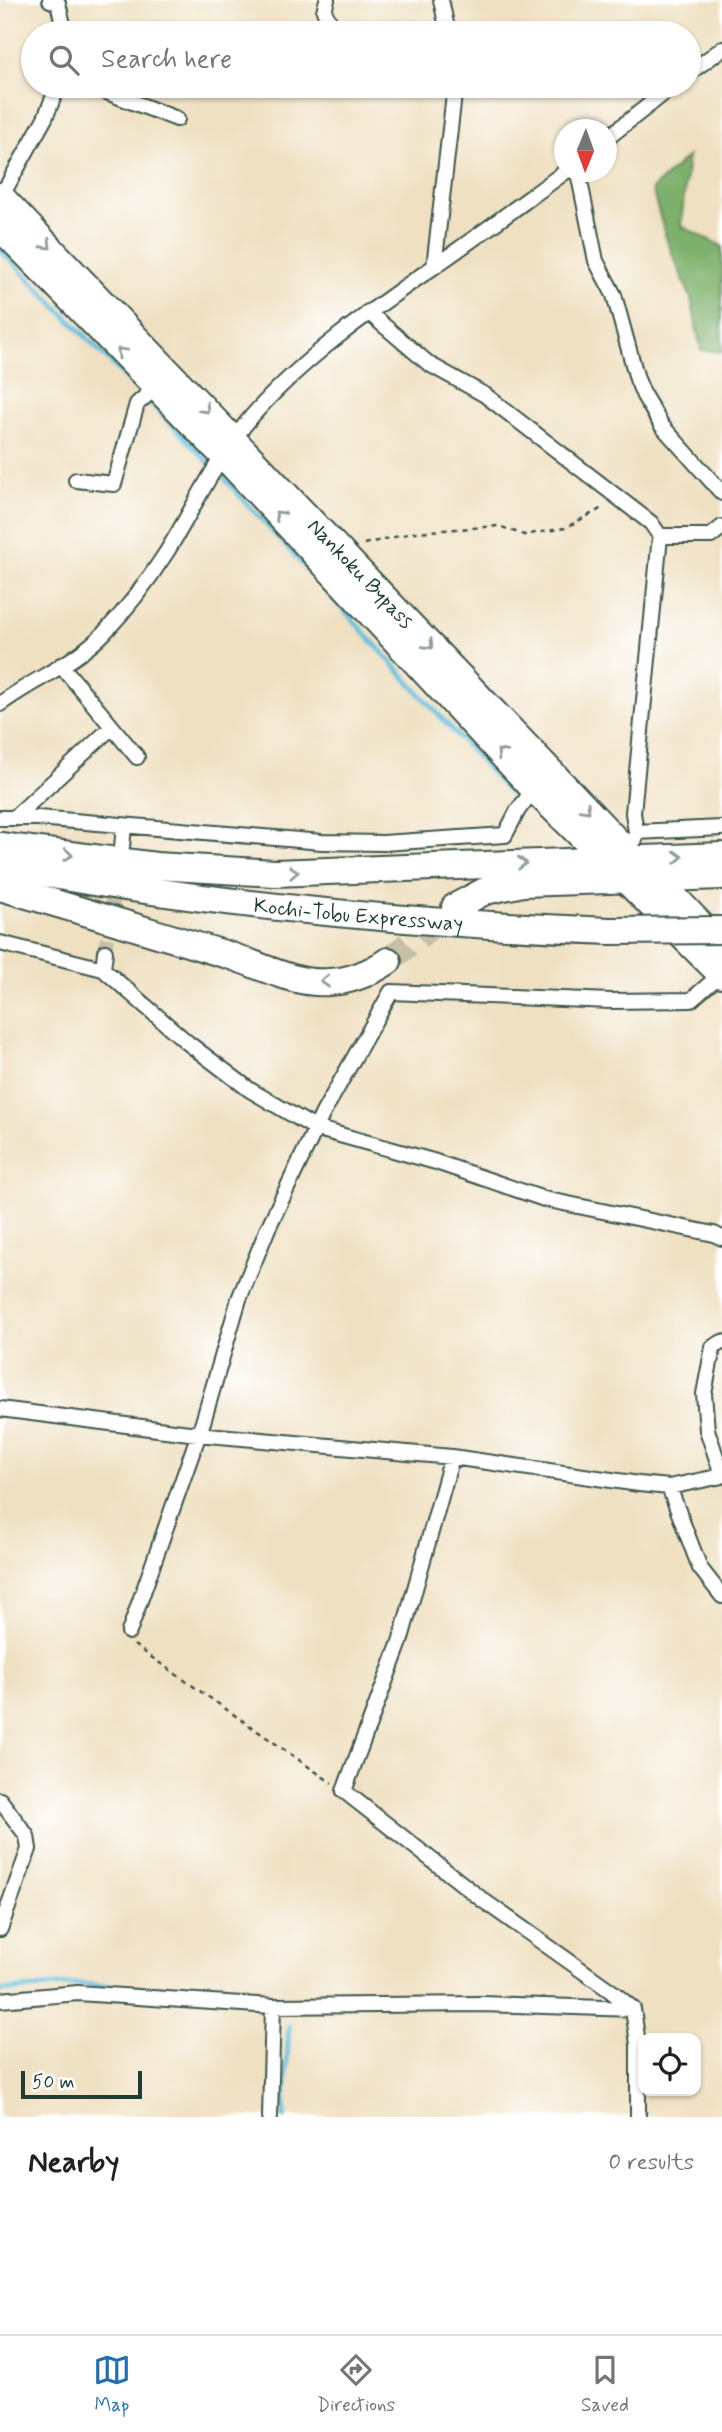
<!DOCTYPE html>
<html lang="en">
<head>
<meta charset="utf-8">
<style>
  body { margin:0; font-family:Mynerve,sans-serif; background:#f2f2f2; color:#202124 }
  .controls { position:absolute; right:21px; bottom:21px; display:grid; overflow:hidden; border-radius:14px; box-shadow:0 2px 5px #0004 }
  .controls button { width:63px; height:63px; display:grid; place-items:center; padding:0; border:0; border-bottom:2px solid #e0e0e0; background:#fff; color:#202124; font:35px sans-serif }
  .compass { position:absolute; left:554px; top:119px; width:63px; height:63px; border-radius:50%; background:#fff; box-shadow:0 2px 5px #0004; rotate:181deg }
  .scale { position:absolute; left:21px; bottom:18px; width:121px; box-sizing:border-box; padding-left:7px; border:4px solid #1f3d34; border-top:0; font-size:19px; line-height:24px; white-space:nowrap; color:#1f3d34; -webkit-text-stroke:5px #fff; paint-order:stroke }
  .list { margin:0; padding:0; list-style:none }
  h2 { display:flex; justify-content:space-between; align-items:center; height:91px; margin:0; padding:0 28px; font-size:30px }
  h2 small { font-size:23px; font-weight:400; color:#757577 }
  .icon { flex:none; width:38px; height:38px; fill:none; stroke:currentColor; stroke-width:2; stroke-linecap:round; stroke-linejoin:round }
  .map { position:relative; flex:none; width:722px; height:2117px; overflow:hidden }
  .search { position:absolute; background:#fff; box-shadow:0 2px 5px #0004; left:21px; right:21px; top:21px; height:77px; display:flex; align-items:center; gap:18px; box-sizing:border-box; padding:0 24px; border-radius:38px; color:#757577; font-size:26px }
  .sheet { height:217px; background:#fff }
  nav { display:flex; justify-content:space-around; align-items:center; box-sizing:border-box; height:98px; border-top:2px solid #e0e0e0; background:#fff; font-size:19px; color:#757577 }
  nav a { display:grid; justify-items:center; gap:4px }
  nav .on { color:#1f6fb2 }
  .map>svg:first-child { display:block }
  .forest { fill:#7db06a; stroke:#4e764f; stroke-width:2 }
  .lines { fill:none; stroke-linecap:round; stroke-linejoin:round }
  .stream { stroke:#61bfdf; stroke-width:5 }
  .street-tunnel { stroke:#c5bfa5; stroke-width:14; stroke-dasharray:14 7; stroke-linecap:butt }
  .highway-tunnel { stroke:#c5bfa5; stroke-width:26; stroke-dasharray:26 13; stroke-linecap:butt }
  .street-casing { stroke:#3e5549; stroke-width:18 }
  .highway-casing { stroke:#3e5549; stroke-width:30 }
  .path { stroke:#3e5549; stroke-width:2.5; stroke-dasharray:5 5; stroke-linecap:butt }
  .street { stroke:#fff; stroke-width:14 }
  .highway { stroke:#fff; stroke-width:26 }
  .highway-bridge-casing { stroke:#3e5549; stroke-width:30; stroke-linecap:butt }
  .highway-bridge { stroke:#fff; stroke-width:26 }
  .oneway { stroke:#8f9e9a }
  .labels { text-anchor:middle; stroke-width:6; stroke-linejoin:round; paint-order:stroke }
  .street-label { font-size:21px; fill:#1f3d34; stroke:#fff }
</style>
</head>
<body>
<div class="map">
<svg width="722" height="2117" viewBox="0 0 722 2117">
  <rect width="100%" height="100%" fill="#fff"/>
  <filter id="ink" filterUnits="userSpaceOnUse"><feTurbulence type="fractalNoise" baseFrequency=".0143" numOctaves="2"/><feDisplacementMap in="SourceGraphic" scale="14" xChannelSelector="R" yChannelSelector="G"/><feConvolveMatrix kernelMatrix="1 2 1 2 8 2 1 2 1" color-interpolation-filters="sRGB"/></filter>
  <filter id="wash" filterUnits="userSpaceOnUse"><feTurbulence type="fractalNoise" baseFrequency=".00686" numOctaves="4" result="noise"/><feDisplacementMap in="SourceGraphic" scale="28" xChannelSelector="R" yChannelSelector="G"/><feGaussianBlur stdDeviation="1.57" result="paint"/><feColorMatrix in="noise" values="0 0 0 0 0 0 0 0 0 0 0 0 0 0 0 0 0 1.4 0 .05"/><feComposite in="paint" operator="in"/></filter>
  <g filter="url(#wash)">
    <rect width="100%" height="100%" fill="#efe0c1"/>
    <!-- forest -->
    <path class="forest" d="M688,156L681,226L722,246V352L701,350L691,298L667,241L652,189Z"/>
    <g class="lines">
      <!-- stream -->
      <path class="stream" d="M0,249L226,480L516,800
        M0,1991L79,1984L274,1998
        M284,2117L289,2026"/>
    </g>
  </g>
  <g filter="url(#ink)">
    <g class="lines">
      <!-- street-tunnel -->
      <path class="street-tunnel" d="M105,952L117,879"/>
      <!-- highway-tunnel -->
      <path class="highway-tunnel" d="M388,961L448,912"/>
      <defs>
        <path id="street" d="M50,0L58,3L65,33
          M327,0L324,11L335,33
          M441,0L448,33
          M689,73L722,49
          M91,86L177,119
          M606,139L673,86
          M578,172L596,261L614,295L637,379L644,396L662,426L722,493
          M1,197L45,118L58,86
          M434,267L455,86
          M368,312L429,364L485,395L651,523L660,536
          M76,480L114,484L137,404L156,387
          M61,665L137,757
          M0,704C34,679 75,663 104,633C127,609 148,581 166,553C195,507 216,457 253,415C303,358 370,311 432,268C477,237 521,204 565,172
          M0,818H38L322,842L383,843L505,835L518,810L534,789
          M14,818L112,727
          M636,832L633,813L660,536H711L722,527
          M635,840L636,832L722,828
          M122,847L124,826
          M0,943L103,969L188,1043L250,1090L315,1128L436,1162L544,1199L714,1234L722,1238
          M103,969L105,952
          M722,1342L713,1347L704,1394L707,1430L722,1474
          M0,1409L197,1434L452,1457L639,1484L669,1487L722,1476
          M452,1457L400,1642L344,1791L484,1901L611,1991L633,2009L638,2044V2117
          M669,1487L700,1568L722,1596
          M129,1632L203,1422L239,1299L268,1228L323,1113L391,992L611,1001L691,1000L721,974
          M0,1800L27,1836L29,1849L0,1929
          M0,2000L78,1993L273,2006L482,2004L633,2009
          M270,2117L273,2006"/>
        <g id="highway">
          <path id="s1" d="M0,196L633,858L656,878L722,947"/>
          <path d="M0,227L223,455L534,789L722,975"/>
          <path d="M0,846L156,866L275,873L722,856"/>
          <path id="s2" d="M0,865C201,905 405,923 610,931"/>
          <path d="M0,887C77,909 154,933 231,956C262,966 296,985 329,982C351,981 370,973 388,961"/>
          <path d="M455,907L485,891L523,883L722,876"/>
        </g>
      </defs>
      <!-- street casing -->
      <use href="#street" class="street-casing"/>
      <!-- highway casing -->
      <use href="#highway" class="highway-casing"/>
      <!-- path -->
      <path class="path" d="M364,544L416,532L499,526L524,535L565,528L604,507
        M134,1645L332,1783"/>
      <!-- street -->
      <use href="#street" class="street"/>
      <!-- highway -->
      <use href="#highway" class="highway"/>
      <defs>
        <path id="highway-bridge" d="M610,931L722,930"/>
      </defs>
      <!-- highway-bridge casing -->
      <use href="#highway-bridge" class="highway-bridge-casing"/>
      <!-- highway-bridge -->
      <use href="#highway-bridge" class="highway-bridge"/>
    </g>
    <!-- one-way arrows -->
    <defs><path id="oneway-chevron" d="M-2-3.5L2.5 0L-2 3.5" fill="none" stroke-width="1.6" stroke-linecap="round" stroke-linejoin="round" transform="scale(1.75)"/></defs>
    <g class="oneway">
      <use href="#oneway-chevron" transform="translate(47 245) rotate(46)"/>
      <use href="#oneway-chevron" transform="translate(121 352) rotate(-135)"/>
      <use href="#oneway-chevron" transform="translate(205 409) rotate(46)"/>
      <use href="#oneway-chevron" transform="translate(279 515) rotate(-133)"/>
      <use href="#oneway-chevron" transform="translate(429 645) rotate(46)"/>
      <use href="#oneway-chevron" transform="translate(501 753) rotate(-133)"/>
      <use href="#oneway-chevron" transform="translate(586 809) rotate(46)"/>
      <use href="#oneway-chevron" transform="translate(68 855) rotate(7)"/>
      <use href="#oneway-chevron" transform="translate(678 857) rotate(-2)"/>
      <use href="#oneway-chevron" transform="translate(522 863) rotate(-2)"/>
      <use href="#oneway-chevron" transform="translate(294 872) rotate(-3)"/>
      <use href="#oneway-chevron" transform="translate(325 981) rotate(180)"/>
    </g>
  </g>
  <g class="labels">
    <!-- street labels -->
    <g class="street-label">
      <text dy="7" stroke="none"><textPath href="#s1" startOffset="522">Nankoku Bypass</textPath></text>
      <text dy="7" stroke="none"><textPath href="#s2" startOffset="362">Kochi-Tobu Expressway</textPath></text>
    </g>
  </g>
</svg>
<div class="controls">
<button><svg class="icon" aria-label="locate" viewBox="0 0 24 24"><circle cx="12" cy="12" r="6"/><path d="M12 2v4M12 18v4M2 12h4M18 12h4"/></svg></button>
</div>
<svg class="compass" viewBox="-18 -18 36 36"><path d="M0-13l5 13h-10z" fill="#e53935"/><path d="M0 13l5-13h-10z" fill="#757577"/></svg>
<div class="scale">50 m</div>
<div class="search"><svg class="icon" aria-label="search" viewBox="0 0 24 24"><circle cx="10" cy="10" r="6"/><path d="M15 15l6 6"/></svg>Search here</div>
</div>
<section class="sheet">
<h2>Nearby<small>0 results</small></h2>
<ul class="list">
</ul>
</section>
<nav>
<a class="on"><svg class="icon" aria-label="map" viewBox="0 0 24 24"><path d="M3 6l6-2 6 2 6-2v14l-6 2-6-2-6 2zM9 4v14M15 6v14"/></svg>Map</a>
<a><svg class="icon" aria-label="directions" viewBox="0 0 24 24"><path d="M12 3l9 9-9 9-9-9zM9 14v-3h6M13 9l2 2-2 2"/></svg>Directions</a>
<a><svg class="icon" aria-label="saved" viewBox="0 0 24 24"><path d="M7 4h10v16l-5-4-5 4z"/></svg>Saved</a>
</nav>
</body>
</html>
